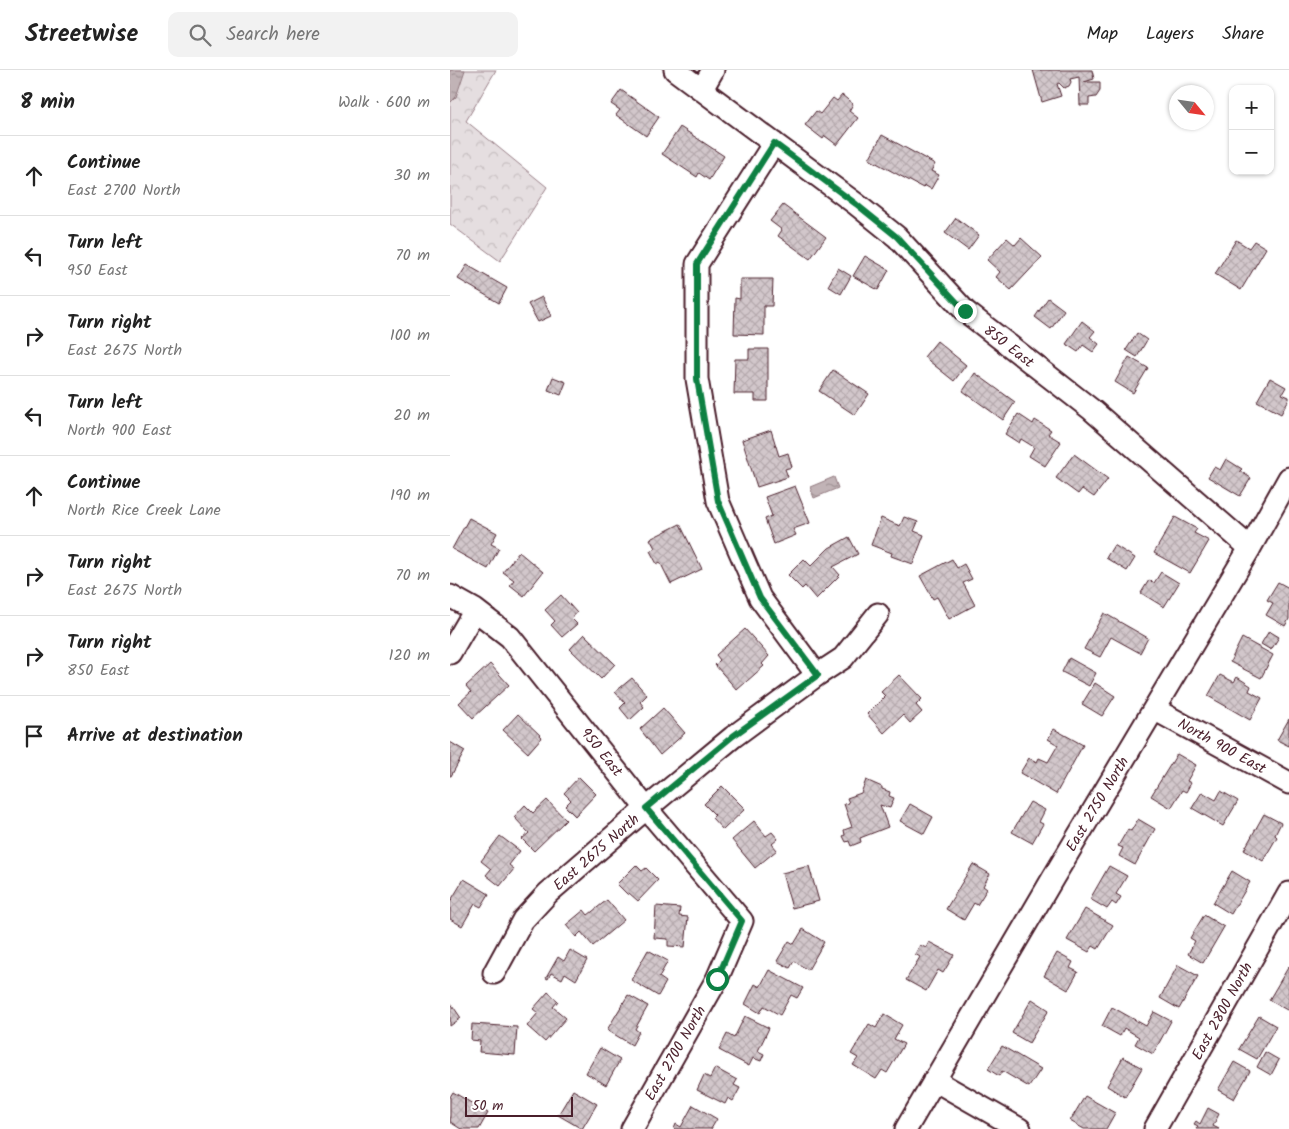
<!DOCTYPE html>
<html lang="en">
<head>
<meta charset="utf-8">
<style>
  body { margin:0; font-family:Kalam,sans-serif; background:#f2f2f2; color:#222 }
  .controls { position:absolute; right:15px; top:15px; display:grid; overflow:hidden; border-radius:10px; box-shadow:0 1px 4px #0004 }
  .controls button { width:45px; height:45px; display:grid; place-items:center; padding:0; border:0; border-bottom:1px solid #e0e0e0; background:#fff; color:#222; font:25px sans-serif }
  .compass { position:absolute; left:719px; top:15px; width:45px; height:45px; border-radius:50%; background:#fff; box-shadow:0 1px 4px #0004; rotate:119deg }
  .scale { position:absolute; left:15px; bottom:12px; width:108px; box-sizing:border-box; padding-left:5px; border:2px solid #4a1f2b; border-top:0; font-size:14px; line-height:18px; white-space:nowrap; color:#4a1f2b; -webkit-text-stroke:4px #fff; paint-order:stroke }
  .stop { position:absolute; width:15px; height:15px; margin:-11px; border:4px solid #0b8043; border-radius:50%; background:#fff }
  .stop.end { background:#0b8043; border-color:#fff; box-shadow:0 1px 5px #0008 }
  .list { margin:0; padding:0; list-style:none }
  h2 { display:flex; justify-content:space-between; align-items:center; height:65px; margin:0; padding:0 20px; font-size:21px }
  h2 small { font-size:16px; font-weight:400; color:#767676 }
  .list li { display:grid; grid-template-columns:32px 1fr auto; gap:15px; align-items:center; box-sizing:border-box; height:80px; padding:0 20px; border-top:1px solid #e0e0e0 }
  .list b { display:block; font-size:19px; white-space:nowrap }
  .list p { margin:0; font-size:16px; white-space:nowrap; color:#767676 }
  .list em { font-size:16px; font-style:normal; color:#767676 }
  .icon { flex:none; width:28px; height:28px; fill:none; stroke:currentColor; stroke-width:2; stroke-linecap:round; stroke-linejoin:round }
  .map { position:relative; flex:none; width:839px; height:1059px; overflow:hidden }
  header { display:flex; align-items:center; gap:30px; box-sizing:border-box; height:70px; padding:0 25px; background:#fff; border-bottom:1px solid #e0e0e0 }
  header strong { font-size:24px }
  nav { display:flex; gap:28px; margin-inline-start:auto; font-size:18px }
  .search { width:350px; height:45px; background:#f2f2f2; display:flex; align-items:center; gap:12px; box-sizing:border-box; padding:0 18px; border-radius:10px; color:#767676; font-size:19px }
  main { display:flex }
  aside { flex:1; background:#fff }
  .map>svg:first-child { display:block }
  .park { fill:url(#park-crowns); stroke:#987e86 }
  .water { fill:url(#water-ripples); stroke:#91787e }
  .building { fill:url(#building-cross-hatch); stroke:#4a1f2b }
  .lines { fill:none; stroke-linecap:round; stroke-linejoin:round }
  .minor-casing { stroke:#4a1f2b; stroke-width:25 }
  .minor { stroke:#fff; stroke-width:21 }
  .route { stroke:#0b8043; stroke-width:6 }
  .labels { text-anchor:middle; stroke-width:5; stroke-linejoin:round; paint-order:stroke }
  .street-label { font-size:15px; fill:#4a1f2b; stroke:#fff }
</style>
</head>
<body>
<header>
<strong>Streetwise</strong>
<div class="search"><svg class="icon" aria-label="search" viewBox="0 0 24 24"><circle cx="10" cy="10" r="6"/><path d="M15 15l6 6"/></svg>Search here</div>
<nav><a>Map</a><a>Layers</a><a>Share</a></nav>
</header>
<main>
<aside>
<h2>8 min<small>Walk · 600 m</small></h2>
<ul class="list">
<li><svg class="icon" aria-label="ahead" viewBox="0 0 24 24"><path d="M12 20V5M6 11l6-6 6 6"/></svg><div><b>Continue</b><p>East 2700 North</p></div><em>30 m</em></li>
<li><svg class="icon" aria-label="left" viewBox="0 0 24 24"><path d="M17 20v-9H6M10 6l-5 5 5 5"/></svg><div><b>Turn left</b><p>950 East</p></div><em>70 m</em></li>
<li><svg class="icon" aria-label="right" viewBox="0 0 24 24"><path d="M7 20v-9h11M14 6l5 5-5 5"/></svg><div><b>Turn right</b><p>East 2675 North</p></div><em>100 m</em></li>
<li><svg class="icon" aria-label="left" viewBox="0 0 24 24"><path d="M17 20v-9H6M10 6l-5 5 5 5"/></svg><div><b>Turn left</b><p>North 900 East</p></div><em>20 m</em></li>
<li><svg class="icon" aria-label="ahead" viewBox="0 0 24 24"><path d="M12 20V5M6 11l6-6 6 6"/></svg><div><b>Continue</b><p>North Rice Creek Lane</p></div><em>190 m</em></li>
<li><svg class="icon" aria-label="right" viewBox="0 0 24 24"><path d="M7 20v-9h11M14 6l5 5-5 5"/></svg><div><b>Turn right</b><p>East 2675 North</p></div><em>70 m</em></li>
<li><svg class="icon" aria-label="right" viewBox="0 0 24 24"><path d="M7 20v-9h11M14 6l5 5-5 5"/></svg><div><b>Turn right</b><p>850 East</p></div><em>120 m</em></li>
<li><svg class="icon" aria-label="arrive" viewBox="0 0 24 24"><path d="M6 21V4h12l-3 4 3 4H6"/></svg><div><b>Arrive at destination</b></div></li>
</ul>
</aside>
<div class="map">
<svg width="839" height="1059" viewBox="0 0 839 1059">
  <defs>
    <pattern id="park-crowns" width="20" height="18" patternUnits="userSpaceOnUse" patternTransform="scale(1.25)"><rect width="20" height="18" fill="#e5dee0"/><path d="M2 6a3 3 0 1 1 6 0M12 15a3 3 0 1 1 6 0" fill="none" stroke="#c6bec0"/></pattern>
    <pattern id="water-ripples" width="26" height="14" patternUnits="userSpaceOnUse" patternTransform="scale(1.25)"><rect width="26" height="14" fill="#c1b3b6"/><path d="M2 4q2-2 4 0t4 0M15 11q2-2 4 0t4 0" fill="none" stroke="#9f9194"/></pattern>
    <pattern id="building-cross-hatch" width="8" height="8" patternUnits="userSpaceOnUse" patternTransform="scale(1.25)"><rect width="8" height="8" fill="#d2c7cb"/><path d="M0 0l8 8M0 8l8-8" fill="none" stroke="#b6aaae"/></pattern>
  </defs>
  <rect width="100%" height="100%" fill="#fff"/>
  <filter id="ink" filterUnits="userSpaceOnUse"><feTurbulence type="fractalNoise" baseFrequency=".02" numOctaves="2"/><feDisplacementMap in="SourceGraphic" scale="10" xChannelSelector="R" yChannelSelector="G"/><feConvolveMatrix kernelMatrix="1 2 1 2 8 2 1 2 1" color-interpolation-filters="sRGB"/></filter>
  <g filter="url(#ink)">
    <!-- park -->
    <path class="park" d="M0,0H46L16,51L97,117L50,191L0,154Z"/>
    <!-- water -->
    <path class="water" d="M0,0H15L6,27L0,33Z
      M384,407L388,418L364,428L360,417Z"/>
    <!-- building -->
    <path class="building" d="M583,0H642L644,9L634,12H650V21L646,27L639,28V35H630L629,7L620,9L621,12L619,16L614,18L609,13L607,14L611,26L592,32Z
      M171,20L209,47L196,66L166,45L170,40L161,34Z
      M392,25L403,34L399,41L408,48L387,75L375,66L373,69L355,55L366,41L370,44L383,28L387,31Z
      M230,57L274,86L259,110L249,103L247,107L212,84Z
      M432,65L485,94L481,101L489,105L481,119L474,115L473,118L419,89Z
      M333,135L376,167L360,189L328,166L332,160L320,151Z
      M506,148L529,165L518,180L495,163Z
      M557,168L565,175L571,168L592,187L561,220L546,207L550,202L537,190Z
      M786,170L799,178L804,171L816,178L791,220L765,204Z
      M415,186L439,200L428,220L403,206Z
      M17,195L57,218L49,233L8,209Z
      M388,198L401,206L391,224L378,216Z
      M290,209H323L322,236H314V265L284,264L285,228L290,229Z
      M92,227L101,246L88,252L78,234Z
      M598,228L614,240L601,259L585,247Z
      M632,251L645,261L640,267L649,274L643,282L633,275L628,282L616,274Z
      M687,263L697,270L687,287L676,280Z
      M487,271L516,295L504,311L474,287Z
      M299,279H318V331H305V324H284L285,289H299Z
      M679,287L698,298L683,323L665,312Z
      M383,300L419,324L405,345L369,321Z
      M525,303L565,332L553,350L513,321Z
      M103,307L116,312L111,325L98,320Z
      M820,308L836,317L832,324L839,327V329L831,344L807,331Z
      M568,344L583,354L585,350L601,360L598,364L611,372L595,396L579,386L584,377L571,369L569,373L555,364Z
      M321,360L329,386L338,383L342,397L335,399L338,407L307,417L292,370Z
      M624,384L658,409L644,427L632,419L628,424L606,408Z
      M776,389L792,399L790,401L801,408L790,426L758,407L764,397L770,400Z
      M345,416L360,453L343,459L346,465L324,474L315,449L322,446L315,427Z
      M454,447L468,452L464,461L474,465L463,494L441,486L442,483L421,475L431,448L450,456Z
      M725,447L747,459L744,463L759,471L740,503L704,483Z
      M19,448L47,463L41,474L49,478L38,499L2,479Z
      M230,454L252,499L221,514L210,492L207,494L200,481L205,478L200,469Z
      M399,467L408,484L383,497L390,505L366,529L355,516L352,519L338,505L354,489L361,496L379,478Z
      M664,475L685,488L677,501L656,488Z
      M69,482L93,502L74,526L60,515L64,510L53,502Z
      M502,489L507,498L514,494L522,509L513,513L525,535L499,549L487,527L483,529L470,506Z
      M711,502L729,513L714,537L691,523L699,510L704,513Z
      M828,512L839,518V549L835,556L816,545L823,533L817,530Z
      M111,525L127,543L121,548L127,554L112,567L101,555L105,551L95,540Z
      M654,543L698,568L690,583L661,567L650,587L634,579Z
      M295,559L319,586L312,594L314,596L287,620L265,595L270,590L266,585Z
      M819,561L829,567L821,580L811,574Z
      M134,564L165,594L151,609L120,579Z
      M792,568L823,585L811,608L780,592Z
      M619,588L646,603L639,616L612,602Z
      M40,594L59,615L23,648L9,633L21,622L16,616Z
      M449,605L472,629L466,635L472,642L460,653L453,645L434,663L417,644L435,626L431,622Z
      M770,605L784,612L787,607L801,616L799,621L812,628L800,650L758,626Z
      M182,608L197,625L190,632L194,637L180,650L170,638L175,633L165,622Z
      M645,613L665,626L652,646L632,634Z
      M213,638L235,663L210,685L190,659Z
      M68,644L92,667L78,683L53,660Z
      M839,649V676L827,670Z
      M604,659L633,675L606,724L570,703L579,688L587,692L589,688L598,692L608,675L598,669Z
      M0,672L15,681L1,706H0Z
      M727,684L746,695L737,711L741,713L736,722L732,720L721,738L701,726Z
      M129,707L146,724L125,746L115,736L121,730L114,723Z
      M416,710L432,717V719L440,722L439,726L444,728L440,738L430,735L438,757L410,768L411,772L401,776L399,771L396,772L393,766L395,765L394,760L402,757L394,734L399,733L397,728L411,723Z
      M272,716L295,739L273,760L262,748L265,745L254,734Z
      M771,721L788,731L773,756L742,738L752,722L766,730Z
      M97,730L116,750L84,781L72,769L79,763L64,747L75,735L83,743Z
      M580,732L595,740L589,752L593,754L582,773L562,762Z
      M460,734L483,747L474,764L450,751Z
      M814,744L831,753L825,765L827,767L813,791L794,780Z
      M688,749L705,759L685,795L669,786L673,778L668,776L678,759L681,761Z
      M304,751L316,766L322,762L328,769L322,774L327,780L305,798L282,770Z
      M50,766L70,781L59,795L64,799L50,816L36,805L41,799L31,791Z
      M523,794L540,804L533,816L537,819L527,835L524,833L514,850L496,839Z
      M186,795L192,801L196,798L208,810L188,831L179,823L178,825L167,814Z
      M359,796L369,831L342,838L332,803Z
      M659,796L677,806L666,824L671,827L666,835L662,832L657,839L640,829Z
      M782,801L800,812L781,844L763,833Z
      M14,809L39,824L31,837L25,834L12,856L0,849V832Z
      M157,830L174,850L143,876L131,862L126,867L116,855L134,840L138,845Z
      M206,836L230,838L229,846L238,847L235,877L218,876V869L204,868Z
      M635,839L663,855L648,879L643,876L639,882L617,870Z
      M754,845L774,857L753,893L738,884L745,871L740,868Z
      M353,859L374,872L358,900L344,891L340,898L327,891L339,871L344,874Z
      M479,872L504,885L493,903L488,900L476,921L456,910L470,887L465,884L470,875L476,878Z
      M120,880L137,890L126,910L115,903L112,909L101,903L98,909L96,908L108,887L114,891Z
      M198,880L218,891L209,907L216,912L208,926L181,910Z
      M607,883L623,892L620,898L628,902L618,920L594,906Z
      M728,895L748,906L729,939L710,928Z
      M839,896V936L837,940L819,930Z
      M319,900L353,918L347,928L341,925L330,945L314,936L310,943L295,934L305,914L310,917Z
      M98,922L108,931L103,937L116,948L95,972L77,956L88,943L83,939Z
      M178,925L198,936L185,959L189,962L182,975L157,960Z
      M582,929L599,940L579,973L562,963Z
      M0,932L11,948L0,956Z
      M662,937L696,956L704,942L721,951L703,984L685,974L689,967L674,958L670,966L652,956Z
      M434,944L452,955L444,969L454,974L437,1003L432,1000L426,1009L403,995L408,988L401,984L419,954L426,958Z
      M295,946L319,958L308,981L314,984L311,991L303,988L299,996L269,980L277,964L284,968Z
      M809,946L826,956L807,989L789,979Z
      M22,954L67,957L65,985L29,982L30,971L21,970Z
      M552,976L591,999L579,1017L552,1001L549,1006L538,999Z
      M150,978L170,990L156,1015L136,1003Z
      M815,982L829,990L821,1005L807,997Z
      M673,987L692,998L675,1027L657,1016Z
      M784,992L800,1001L784,1029L768,1020Z
      M265,998L287,1010L284,1015L290,1018L283,1031L278,1028L275,1034L247,1020L254,1005L260,1008Z
      M123,1020L147,1034L132,1059L108,1045Z
      M3,1022L38,1043L29,1059H11L0,1052V1027Z
      M635,1026L665,1043L656,1059H634L620,1051Z
      M243,1035L267,1049L261,1059H224L226,1054L231,1057Z
      M758,1038L769,1044L763,1056L769,1059H746L748,1056L744,1054L746,1051L750,1054Z"/>
    <g class="lines">
      <defs>
        <path id="minor" d="M225,0L406,134L447,167L515,241L642,340L800,478
          M252,19L263,0
          M324,73L247,194V309L268,431L310,528L367,605
          M0,526L25,540L60,567L196,738L292,851L267,909L182,1059
          M0,583L25,540
          M704,639L839,713
          M44,903L73,850L98,823L185,748L283,667L367,605L393,588L428,544
          M484,1010L570,1059
          M456,1059L603,808L800,478L839,408
          M705,1059L839,823"/>
      </defs>
      <!-- minor casing -->
      <use href="#minor" class="minor-casing"/>
      <!-- minor -->
      <use href="#minor" class="minor"/>
    </g>
  </g>
  <g class="lines" filter="url(#ink)">
    <!-- route -->
    <path class="route" d="M267,909L292,851L196,738L283,666L368,605L310,528L268,431L247,309V194L324,73L406,134L447,167L515,241"/>
  </g>
  <g class="labels">
    <!-- street labels -->
    <g class="street-label">
      <text transform="translate(559 276) rotate(38)" y="5">850 East</text>
      <text transform="translate(772 676) rotate(29)" y="5">North 900 East</text>
      <text transform="translate(152 682) rotate(51)" y="5">950 East</text>
      <text transform="translate(647 734) rotate(-59)" y="5">East 2750 North</text>
      <text transform="translate(146 782) rotate(-41)" y="5">East 2675 North</text>
      <text transform="translate(772 941) rotate(-61)" y="5">East 2800 North</text>
      <text transform="translate(225 983) rotate(-60)" y="5">East 2700 North</text>
    </g>
  </g>
</svg>
<div class="controls">
<button>+</button>
<button>−</button>
</div>
<svg class="compass" viewBox="-18 -18 36 36"><path d="M0-13l5 13h-10z" fill="#e53935"/><path d="M0 13l5-13h-10z" fill="#767676"/></svg>
<div class="scale">50 m</div>
<div class="stop" style="left:267px;top:909px"></div>
<div class="stop end" style="left:515px;top:241px"></div>
</div>
</main>
</body>
</html>
